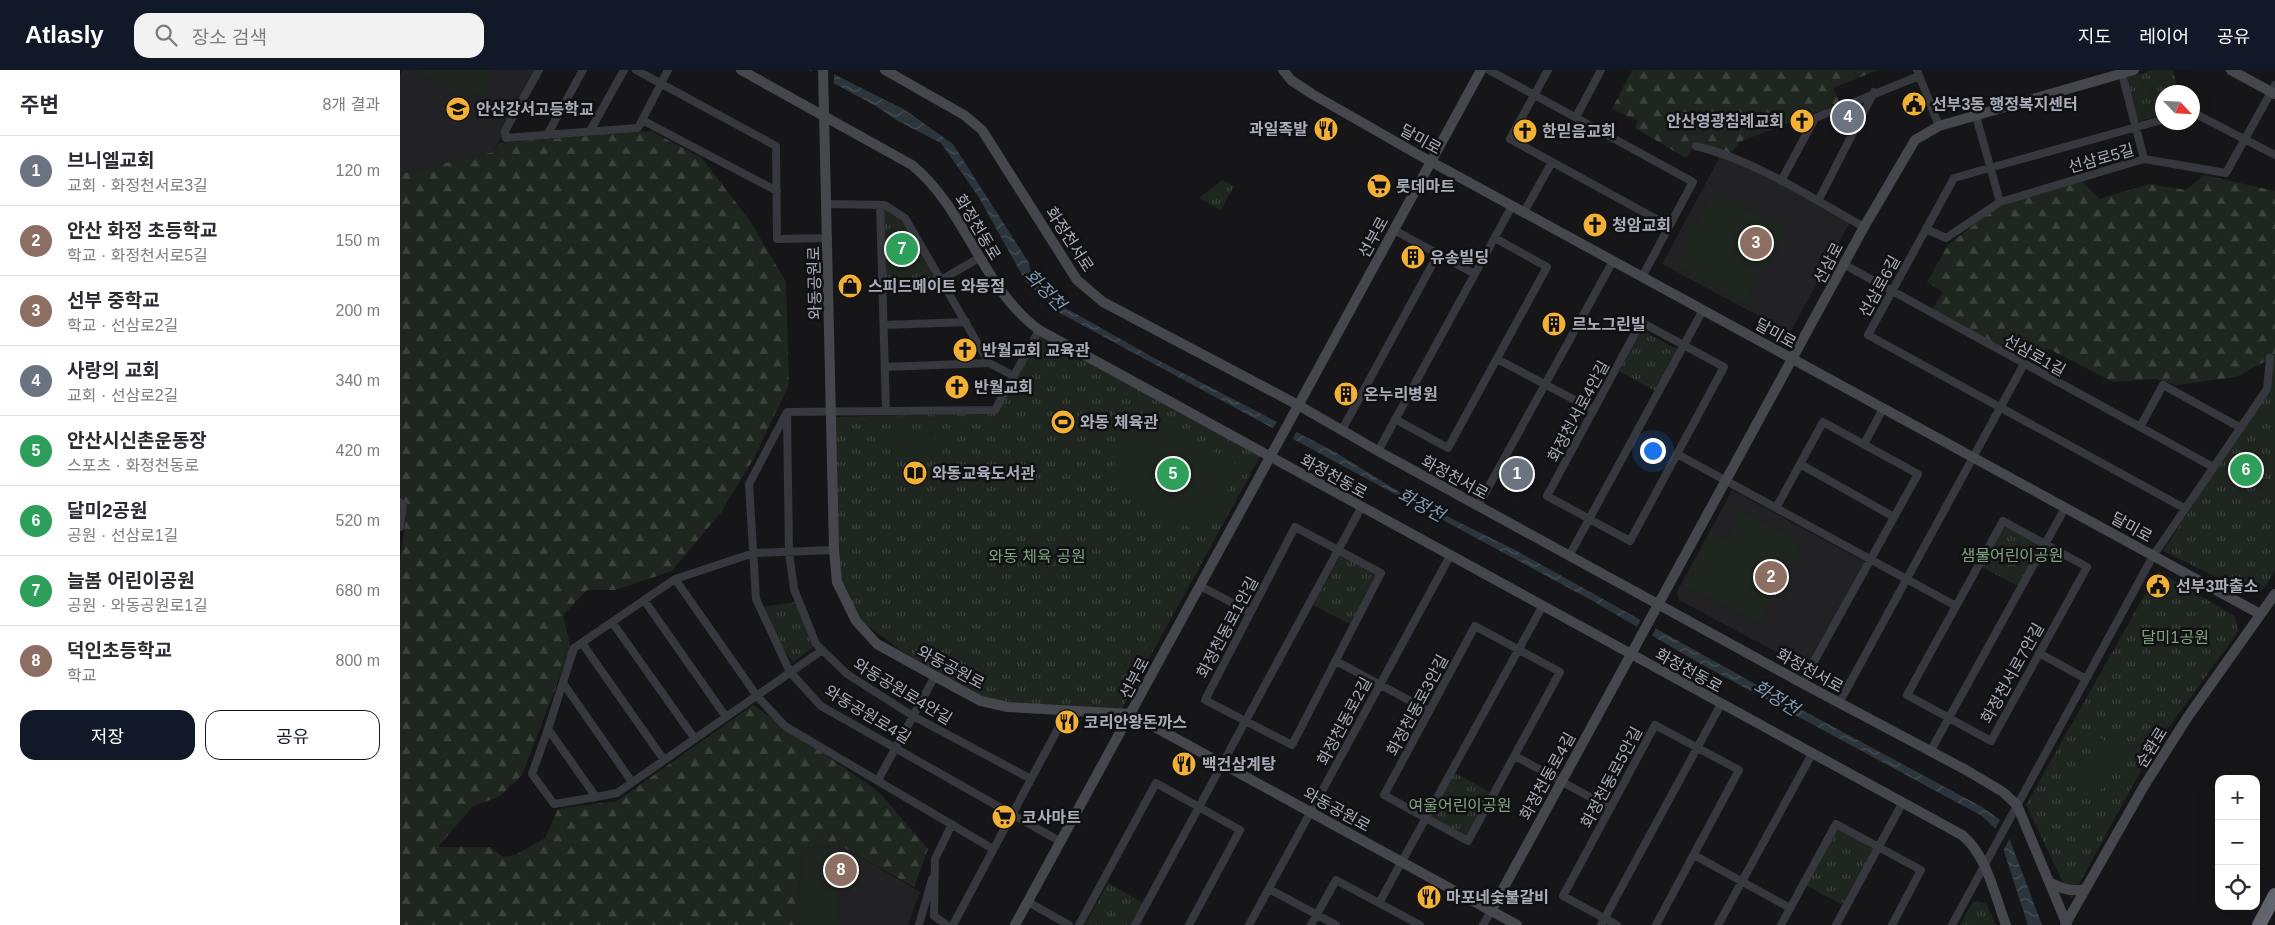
<!DOCTYPE html>
<html lang="ko">
<head>
<meta charset="utf-8">
<style>
  body { margin:0; font-family:Arial,"Noto Sans KR",sans-serif; background:#f2f2f3; color:#2b2b33 }
  .controls { position:absolute; right:15px; bottom:15px; display:grid; overflow:hidden; border-radius:10px; box-shadow:0 5px 20px #0002 }
  .controls button { width:45px; height:45px; display:grid; place-items:center; padding:0; border:0; border-bottom:1px solid #e1e1e2; background:#fff; color:#2b2b33; font:25px sans-serif }
  .compass { position:absolute; left:1755px; top:15px; width:45px; height:45px; border-radius:50%; background:#fff; box-shadow:0 5px 20px #0002; rotate:115deg }
  .you { position:absolute; left:1252px; top:380px; width:18px; height:18px; margin:-12px; border:4px solid #fff; border-radius:50%; background:#1a73e8; box-shadow:0 0 0 8px #1a73e833 }
  .badge { display:grid; place-items:center; width:32px; height:32px; border-radius:50%; background:#111827; color:#fff; font-size:16px; font-weight:700 }
  .pin { position:absolute; translate:-50% -50%; border:2px solid #fff; box-shadow:0 1px 5px #0006 }
  .list { margin:0; padding:0; list-style:none }
  h2 { display:flex; justify-content:space-between; align-items:center; height:65px; margin:0; padding:0 20px; font-size:21px }
  h2 small { font-size:16px; font-weight:400; color:#7c7c81 }
  .list li { display:grid; grid-template-columns:32px 1fr auto; gap:15px; align-items:center; box-sizing:border-box; height:70px; padding:0 20px; border-top:1px solid #e1e1e2 }
  .list b { display:block; font-size:19px; white-space:nowrap }
  .list p { margin:0; font-size:16px; white-space:nowrap; color:#7c7c81 }
  .list em { font-size:16px; font-style:normal; color:#7c7c81 }
  .actions { display:flex; gap:10px; padding:15px 20px }
  .actions a { flex:1; padding:11px 0; border:1px solid #111827; border-radius:15px; text-align:center; font-size:18px; color:#111827 }
  .actions .main { background:#111827; color:#fff }
  .icon { flex:none; width:28px; height:28px; fill:none; stroke:currentColor; stroke-width:2; stroke-linecap:round; stroke-linejoin:round }
  .map { position:relative; flex:none; width:1875px; height:855px; overflow:hidden }
  header { display:flex; align-items:center; gap:30px; box-sizing:border-box; height:70px; padding:0 25px; background:#111827; color:#fff }
  header strong { font-size:24px }
  nav { display:flex; gap:28px; margin-inline-start:auto; font-size:18px }
  .search { width:350px; height:45px; background:#f2f2f3; display:flex; align-items:center; gap:12px; box-sizing:border-box; padding:0 18px; border-radius:15px; color:#7c7c81; font-size:19px }
  main { display:flex }
  aside { flex:1; background:#fff }
  .map>svg:first-child { display:block }
  .built { fill:#222225 }
  .grass { fill:url(#grass-tufts) }
  .forest { fill:url(#forest-firs) }
  .garden { fill:#1e261f }
  .water { fill:url(#water-waves) }
  .pier { fill:#161618 }
  .lines { fill:none; stroke-linecap:round; stroke-linejoin:round }
  .street { stroke:#37383d; stroke-width:8 }
  .secondary { stroke:#45474d; stroke-width:10 }
  .highway { stroke:#63666e; stroke-width:14 }
  .labels { text-anchor:middle; stroke-width:5; stroke-linejoin:round; paint-order:stroke }
  .poi-label { font-size:16px; font-weight:bold; fill:#a8adb8; stroke:#111113; text-anchor:start }
  .street-label { font-size:16px; fill:#a8adb8; stroke:#111113 }
  .park-label { font-size:16px; fill:#7fa381; stroke:#111113 }
  .water-label { font-size:18px; font-style:italic; fill:#7f9bb3; stroke:#111113 }
</style>
</head>
<body>
<header>
<strong>Atlasly</strong>
<div class="search"><svg class="icon" aria-label="search" viewBox="0 0 24 24"><circle cx="10" cy="10" r="6"/><path d="M15 15l6 6"/></svg>장소 검색</div>
<nav><a>지도</a><a>레이어</a><a>공유</a></nav>
</header>
<main>
<aside>
<h2>주변<small>8개 결과</small></h2>
<ul class="list">
<li><span class="badge" style="background:#6b7280">1</span><div><b>브니엘교회</b><p>교회 · 화정천서로3길</p></div><em>120 m</em></li>
<li><span class="badge" style="background:#8d6e63">2</span><div><b>안산 화정 초등학교</b><p>학교 · 화정천서로5길</p></div><em>150 m</em></li>
<li><span class="badge" style="background:#8d6e63">3</span><div><b>선부 중학교</b><p>학교 · 선삼로2길</p></div><em>200 m</em></li>
<li><span class="badge" style="background:#6b7280">4</span><div><b>사랑의 교회</b><p>교회 · 선삼로2길</p></div><em>340 m</em></li>
<li><span class="badge" style="background:#2e9e5b">5</span><div><b>안산시신촌운동장</b><p>스포츠 · 화정천동로</p></div><em>420 m</em></li>
<li><span class="badge" style="background:#2e9e5b">6</span><div><b>달미2공원</b><p>공원 · 선삼로1길</p></div><em>520 m</em></li>
<li><span class="badge" style="background:#2e9e5b">7</span><div><b>늘봄 어린이공원</b><p>공원 · 와동공원로1길</p></div><em>680 m</em></li>
<li><span class="badge" style="background:#8d6e63">8</span><div><b>덕인초등학교</b><p>학교</p></div><em>800 m</em></li>
</ul>
<div class="actions"><a class="main">저장</a><a>공유</a></div>
</aside>
<div class="map">
<svg width="1875" height="855" viewBox="0 0 1875 855">
  <defs>
    <pattern id="grass-tufts" width="24" height="20" patternUnits="userSpaceOnUse" patternTransform="scale(1.25)"><rect width="24" height="20" fill="#1e261f"/><path d="M3 7l-1-3M5 7V3M7 7l1-3M15 17l-1-3M17 17v-4M19 17l1-3" fill="none" stroke="#3c433d"/></pattern>
    <pattern id="forest-firs" width="22" height="20" patternUnits="userSpaceOnUse" patternTransform="scale(1.25)"><rect width="22" height="20" fill="#1e261f"/><path d="M5 1l3.5 6h-7zM16 11l3.5 6h-7z" fill="#3c433d"/></pattern>
    <pattern id="water-waves" width="16" height="10" patternUnits="userSpaceOnUse" patternTransform="scale(1.25)"><rect width="16" height="10" fill="#2c353c"/><path d="M0 5q4-4 8 0t8 0" fill="none" stroke="#485056"/></pattern>
  </defs>
  <rect width="100%" height="100%" fill="#161618"/>
  <!-- built -->
  <path class="built" d="M3,0H137L93,82L0,104V6Z
    M1322,83L1450,152L1390,263L1262,194Z
    M1332,420L1465,492L1408,599L1279,530L1277,522Z
    M441,776L520,822L508,855H394L403,777Z"/>
  <!-- grass -->
  <path class="grass" d="M1754,0H1773L1779,22H1762V46L1739,51L1735,47L1725,8Z
    M822,110L834,116L821,140L799,128Z
    M482,137L503,149L536,209L486,213Z
    M1241,260L1280,281L1257,322L1219,301Z
    M642,264L861,385L717,647L591,629L565,619L500,580L463,552L444,522L439,493L433,347L596,343Z
    M1871,286H1875V501L1861,522L1849,523L1763,481L1869,319Z
    M1604,453L1643,474L1620,517L1580,496Z
    M941,485L975,502V505L950,554L913,535Z
    M1758,501L1835,546L1838,562L1751,682L1671,829L1626,735Z
    M396,532L415,576L393,592L369,561L362,537Z
    M1053,702L1092,723L1068,768L1028,747Z
    M1438,758L1473,779L1442,835L1406,815Z
    M708,813L743,833L730,855H685Z
    M1576,831L1586,833L1596,855H1560L1572,833Z"/>
  <!-- forest -->
  <path class="forest" d="M1232,0H1478L1433,18L1440,33L1339,72L1331,84L1321,79L1295,74L1286,88L1235,58L1238,51L1212,39Z
    M251,61L302,88L350,151L386,212L389,315L354,388L321,442L272,501L215,520H187L163,545L171,578L122,705L100,726L72,737L38,777H90L103,787L115,785L145,768L158,739L217,731L353,635L479,722L528,779L514,817L441,776L403,777L394,855H0V494L7,435L0,426V104L93,82L99,73Z
    M1804,105L1875,121V286L1836,307L1776,315L1756,309L1713,312L1649,279L1617,286L1532,240L1543,222L1527,212L1548,175L1598,136L1682,111L1699,129L1749,114L1786,120Z"/>
  <!-- garden -->
  <path class="garden" d="M15,0H94L81,22L61,27Z
    M1315,121L1385,161L1344,234L1274,194Z
    M744,342L841,397L803,465L705,411Z
    M535,362V387L492,388L491,363Z
    M1342,443L1400,472L1359,553L1284,514L1310,463L1328,471Z
    M1698,667L1722,679L1698,725L1674,712Z
    M405,777L440,779L437,849L434,855H396Z"/>
  <!-- water -->
  <path class="water" d="M409,0H426L505,40L553,74L629,193L632,207L664,237L754,288L935,382L1006,426L1115,480L1402,640L1582,737L1603,752L1642,855H1628L1597,760L1582,746L1299,593L1191,530L658,242L626,212L578,126L541,73L498,51L474,35Z"/>
  <!-- pier -->
  <path class="pier" d="M412,0L434,1V16L412,4Z
    M878,350L897,360L891,372L871,361Z
    M1242,547L1257,556L1251,568L1236,559Z
    M1601,748L1605,751L1611,766L1602,783L1594,761Z"/>
  <g class="lines">
    <!-- street -->
    <path class="street" d="M139,0L105,61L106,68L238,58L268,0
      M236,0L376,76L377,169L428,168
      M1089,0L1293,112L1242,207
      M1148,0L1110,69L1269,156
      M1517,0L1539,56
      M1721,0L1744,89
      M1792,42L1875,85
      M1576,46L1600,132
      M1176,47L1201,0
      M242,50L377,121
      M1762,50L1554,108L1468,265L1784,438
      M190,61L224,0
      M147,65L183,0
      M1296,76C1354,90 1412,128 1464,157
      M1381,111L1415,48L1519,6
      M1418,131L1474,22
      M426,134L485,135L505,148L589,293L614,306
      M480,135L486,341
      M1124,142L1152,92
      M1526,159L1546,168L1600,132L1744,89L1826,103L1875,15
      M994,160L1075,204
      M1445,195L1813,397
      M483,214L541,210L579,188
      M1241,252L1324,297L1230,471L1147,426Z
      M484,255L566,252
      M639,260L595,340L387,342L349,414L356,529L390,602L421,636L661,772
      M1097,289L1194,340
      M485,297L589,293
      M387,343L389,482L394,519L416,574L447,604L513,646L631,709
      M995,349L1048,378L1147,197L1095,168
      M1740,357L1763,315L1841,358
      M942,360L1038,184
      M1464,374L1483,339
      M978,381L1112,136
      M1277,384L1556,536
      M1400,394L1494,447
      M0,432L3,435L0,457
      M1078,436L1213,191
      M1376,438L1423,352L1518,404L1402,613
      M1603,451L1687,497L1591,671L1507,625Z
      M895,457L981,503L892,675L805,630Z
      M1169,486L1303,240
      M275,509L357,626L385,656L593,779
      M800,516L850,542
      M244,530L326,647
      M212,552L295,669
      M1075,556L1160,602L1068,771L984,725Z
      M182,573L264,690
      M421,581L217,723L196,727L148,659L174,578L275,509L354,483L434,480
      M1639,583L1686,609
      M936,591L1029,641
      M163,613L232,712
      M1439,633L1624,294
      M148,659L132,704L154,734L196,727
      M1530,682L1665,438
      M1115,686L1210,738
      M478,710L535,606
      M1294,785L1390,838
      M869,819L936,855
      M628,832L669,855
      M979,833L1142,537
      M519,855L532,809
      M547,855L534,846L535,789L552,754
      M553,855L668,640
      M679,855L756,713L840,760L789,855
      M735,855L961,438
      M849,855L1050,486
      M911,855L936,810L1020,855
      M1083,855L1091,841
      M1201,855L1321,634
      M1217,855L1163,826L1255,655L1339,700L1256,855
      M1318,855L1412,684
      M1381,855L1436,754L1521,800L1492,855
      M1436,855L1503,732
      M1552,855L1753,486L1867,319L1870,288"/>
    <!-- secondary -->
    <path class="secondary" d="M341,0L512,95C567,140 581,217 639,260L1562,765C1587,785 1595,827 1606,855
      M423,0L434,480L437,512L456,551L477,574L553,616L581,631L608,637L731,644L1117,855
      M485,0L564,45L582,60L677,210L703,232L898,335L978,381L1402,613L1566,700L1603,722L1617,735L1667,855
      M883,0L891,10L912,24L1017,84L1860,544
      M1831,0L1875,24
      M1649,812C1660,818 1674,824 1686,818
      M1091,841L1464,157L1515,70L1539,56L1734,0
      M615,855L1081,0
      M1665,855L1744,716L1787,648L1875,524"/>
    <!-- highway -->
    <path class="highway" d="M1859,855L1875,825"/>
  </g>
  <!-- icons -->
  <defs>
    <symbol id="civic-disc" viewBox="-11 -11 22 22"><circle r="9.5" fill="#f2b134" stroke="#111113"/><path d="M-.6-6.5H3V-4.5H.6V-3L4-1V1h2V6H-6V1h2V-1L-.6-3ZM-1.2 2.5V6h2.4V2.5Z" fill="#111"/></symbol>
    <symbol id="school-disc" viewBox="-11 -11 22 22"><circle r="9.5" fill="#f2b134" stroke="#111113"/><path d="M0-5L7-2L0 1L-7-2ZM-4 1L0 2.5L4 1V4Q0 6-4 4Z" fill="#111"/></symbol>
    <symbol id="church-disc" viewBox="-11 -11 22 22"><circle r="9.5" fill="#f2b134" stroke="#111113"/><path d="M-1.2-6h2.4v3.5h3.3v2.4h-3.3V6h-2.4V-.1h-3.3v-2.4h3.3Z" fill="#111"/></symbol>
    <symbol id="restaurant-disc" viewBox="-11 -11 22 22"><circle r="9.5" fill="#f2b134" stroke="#111113"/><path d="M-5-6h1v4h1v-4h1v4h1v-4h1v5L-1.5 .5V6h-2V.5L-5-1ZM5-6V6H3V1.5H1.5Q1.5-4 5-6Z" fill="#111"/></symbol>
    <symbol id="supermarket-disc" viewBox="-11 -11 22 22"><circle r="9.5" fill="#f2b134" stroke="#111113"/><path d="M-6-5.5h2.5l.6 2H6L4.5 2H-2.5L-4.4-4H-6ZM-1.5 3.2a1.3 1.3 0 1 0 .1 0ZM3 3.2a1.3 1.3 0 1 0 .1 0Z" fill="#111"/></symbol>
    <symbol id="building-disc" viewBox="-11 -11 22 22"><circle r="9.5" fill="#f2b134" stroke="#111113"/><path d="M-4-6H4V6H1V3H-1V6H-4ZM-2.5-4.3h1.7v1.8h-1.7ZM.8-4.3h1.7v1.8H.8ZM-2.5-1h1.7V.8h-1.7ZM.8-1h1.7V.8H.8Z" fill="#111"/></symbol>
    <symbol id="shop-disc" viewBox="-11 -11 22 22"><circle r="9.5" fill="#f2b134" stroke="#111113"/><path d="M-5-2.5h2.3a2.7 3.5 0 0 1 5.4 0H5L5.5 6h-11ZM-1.5-2.5h3a1.5 2.3 0 0 0-3 0Z" fill="#111"/></symbol>
    <symbol id="stadium-disc" viewBox="-11 -11 22 22"><circle r="9.5" fill="#f2b134" stroke="#111113"/><path d="M0-5a6.5 5 0 1 0 0 10a6.5 5 0 1 0 0-10ZM-3.5-1.8h7v3.6h-7Z" fill="#111"/></symbol>
    <symbol id="library-disc" viewBox="-11 -11 22 22"><circle r="9.5" fill="#f2b134" stroke="#111113"/><path d="M-6-4Q-3-5.5-.7-3.5V5Q-3 3-6 4ZM6-4Q3-5.5 .7-3.5V5Q3 3 6 4Z" fill="#111"/></symbol>
  </defs>
  <g fill-rule="evenodd">
    <use href="#civic-disc" x="1500" y="20" width="28" height="28"/>
    <use href="#school-disc" x="44" y="25" width="28" height="28"/>
    <use href="#church-disc" x="1388" y="37" width="28" height="28"/>
    <use href="#restaurant-disc" x="912" y="45" width="28" height="28"/>
    <use href="#church-disc" x="1111" y="47" width="28" height="28"/>
    <use href="#supermarket-disc" x="965" y="102" width="28" height="28"/>
    <use href="#church-disc" x="1181" y="141" width="28" height="28"/>
    <use href="#building-disc" x="999" y="173" width="28" height="28"/>
    <use href="#shop-disc" x="436" y="202" width="28" height="28"/>
    <use href="#building-disc" x="1140" y="240" width="28" height="28"/>
    <use href="#church-disc" x="551" y="266" width="28" height="28"/>
    <use href="#church-disc" x="543" y="303" width="28" height="28"/>
    <use href="#building-disc" x="932" y="310" width="28" height="28"/>
    <use href="#stadium-disc" x="649" y="338" width="28" height="28"/>
    <use href="#library-disc" x="501" y="389" width="28" height="28"/>
    <use href="#civic-disc" x="1744" y="502" width="28" height="28"/>
    <use href="#restaurant-disc" x="653" y="638" width="28" height="28"/>
    <use href="#restaurant-disc" x="770" y="680" width="28" height="28"/>
    <use href="#supermarket-disc" x="590" y="733" width="28" height="28"/>
    <use href="#restaurant-disc" x="1015" y="813" width="28" height="28"/>
  </g>
  <g class="labels">
    <!-- poi labels -->
    <g class="poi-label">
      <text x="1532" y="40">선부3동 행정복지센터</text>
      <text x="76" y="45">안산강서고등학교</text>
      <text x="1384" y="57" text-anchor="end">안산영광침례교회</text>
      <text x="908" y="65" text-anchor="end">과일족발</text>
      <text x="1142" y="67">한믿음교회</text>
      <text x="996" y="122">롯데마트</text>
      <text x="1212" y="161">청암교회</text>
      <text x="1030" y="193">유송빌딩</text>
      <text x="468" y="222">스피드메이트 와동점</text>
      <text x="1172" y="260">르노그린빌</text>
      <text x="582" y="286">반월교회 교육관</text>
      <text x="574" y="323">반월교회</text>
      <text x="964" y="330">온누리병원</text>
      <text x="680" y="358">와동 체육관</text>
      <text x="532" y="409">와동교육도서관</text>
      <text x="1776" y="522">선부3파출소</text>
      <text x="684" y="658">코리안왕돈까스</text>
      <text x="802" y="700">백건삼계탕</text>
      <text x="622" y="753">코사마트</text>
      <text x="1046" y="833">마포네숯불갈비</text>
    </g>
    <!-- street labels -->
    <g class="street-label">
      <text transform="translate(1021 69) rotate(29)" y="6">달미로</text>
      <text transform="translate(1701 88) rotate(-16)" y="6">선삼로5길</text>
      <text transform="translate(578 157) rotate(59)" y="6">화정천동로</text>
      <text transform="translate(973 167) rotate(-61)" y="6">선부로</text>
      <text transform="translate(670 169) rotate(57)" y="6">화정천서로</text>
      <text transform="translate(1428 193) rotate(-62)" y="6">선삼로</text>
      <text transform="translate(414 213) rotate(-91)" y="6">와동공원로</text>
      <text transform="translate(1479 216) rotate(-61)" y="6">선삼로6길</text>
      <text transform="translate(1376 263) rotate(29)" y="6">달미로</text>
      <text transform="translate(1635 285) rotate(29)" y="6">선삼로1길</text>
      <text transform="translate(1178 341) rotate(-62)" y="6">화정천서로4안길</text>
      <text transform="translate(934 406) rotate(29)" y="6">화정천동로</text>
      <text transform="translate(1055 407) rotate(29)" y="6">화정천서로</text>
      <text transform="translate(1732 457) rotate(29)" y="6">달미로</text>
      <text transform="translate(827 557) rotate(-62)" y="6">화정천동로1안길</text>
      <text transform="translate(551 597) rotate(28)" y="6">와동공원로</text>
      <text transform="translate(1289 600) rotate(29)" y="6">화정천동로</text>
      <text transform="translate(1410 600) rotate(29)" y="6">화정천서로</text>
      <text transform="translate(1612 603) rotate(-61)" y="6">화정천서로7안길</text>
      <text transform="translate(734 608) rotate(-62)" y="6">선부로</text>
      <text transform="translate(503 621) rotate(31)" y="6">와동공원로4안길</text>
      <text transform="translate(1017 635) rotate(-62)" y="6">화정천동로3안길</text>
      <text transform="translate(468 644) rotate(31)" y="6">와동공원로4길</text>
      <text transform="translate(944 651) rotate(-62)" y="6">화정천동로2길</text>
      <text transform="translate(1751 677) rotate(-58)" y="6">순환로</text>
      <text transform="translate(1147 706) rotate(-61)" y="6">화정천동로4길</text>
      <text transform="translate(1211 707) rotate(-62)" y="6">화정천동로5안길</text>
      <text transform="translate(937 739) rotate(29)" y="6">와동공원로</text>
    </g>
    <!-- park labels -->
    <g class="park-label">
      <text x="1612" y="491">샘물어린이공원</text>
      <text x="637" y="492">와동 체육 공원</text>
      <text x="1775" y="573">달미1공원</text>
      <text x="1060" y="741">여울어린이공원</text>
    </g>
    <!-- water labels -->
    <g class="water-label">
      <text transform="translate(645 220) rotate(45)" y="6">화정천</text>
      <text transform="translate(1021 435) rotate(28)" y="6">화정천</text>
      <text transform="translate(1376 628) rotate(32)" y="6">화정천</text>
    </g>
  </g>
</svg>
<div class="controls">
<button>+</button>
<button>−</button>
<button><svg class="icon" aria-label="locate" viewBox="0 0 24 24"><circle cx="12" cy="12" r="6"/><path d="M12 2v4M12 18v4M2 12h4M18 12h4"/></svg></button>
</div>
<svg class="compass" viewBox="-18 -18 36 36"><path d="M0-13l5 13h-10z" fill="#e53935"/><path d="M0 13l5-13h-10z" fill="#7c7c81"/></svg>
<div class="you"></div>
<div class="pin badge" style="left:1117px;top:404px;background:#6b7280">1</div>
<div class="pin badge" style="left:1371px;top:507px;background:#8d6e63">2</div>
<div class="pin badge" style="left:1356px;top:173px;background:#8d6e63">3</div>
<div class="pin badge" style="left:1448px;top:47px;background:#6b7280">4</div>
<div class="pin badge" style="left:773px;top:404px;background:#2e9e5b">5</div>
<div class="pin badge" style="left:1846px;top:400px;background:#2e9e5b">6</div>
<div class="pin badge" style="left:502px;top:179px;background:#2e9e5b">7</div>
<div class="pin badge" style="left:441px;top:800px;background:#8d6e63">8</div>
</div>
</main>
</body>
</html>
